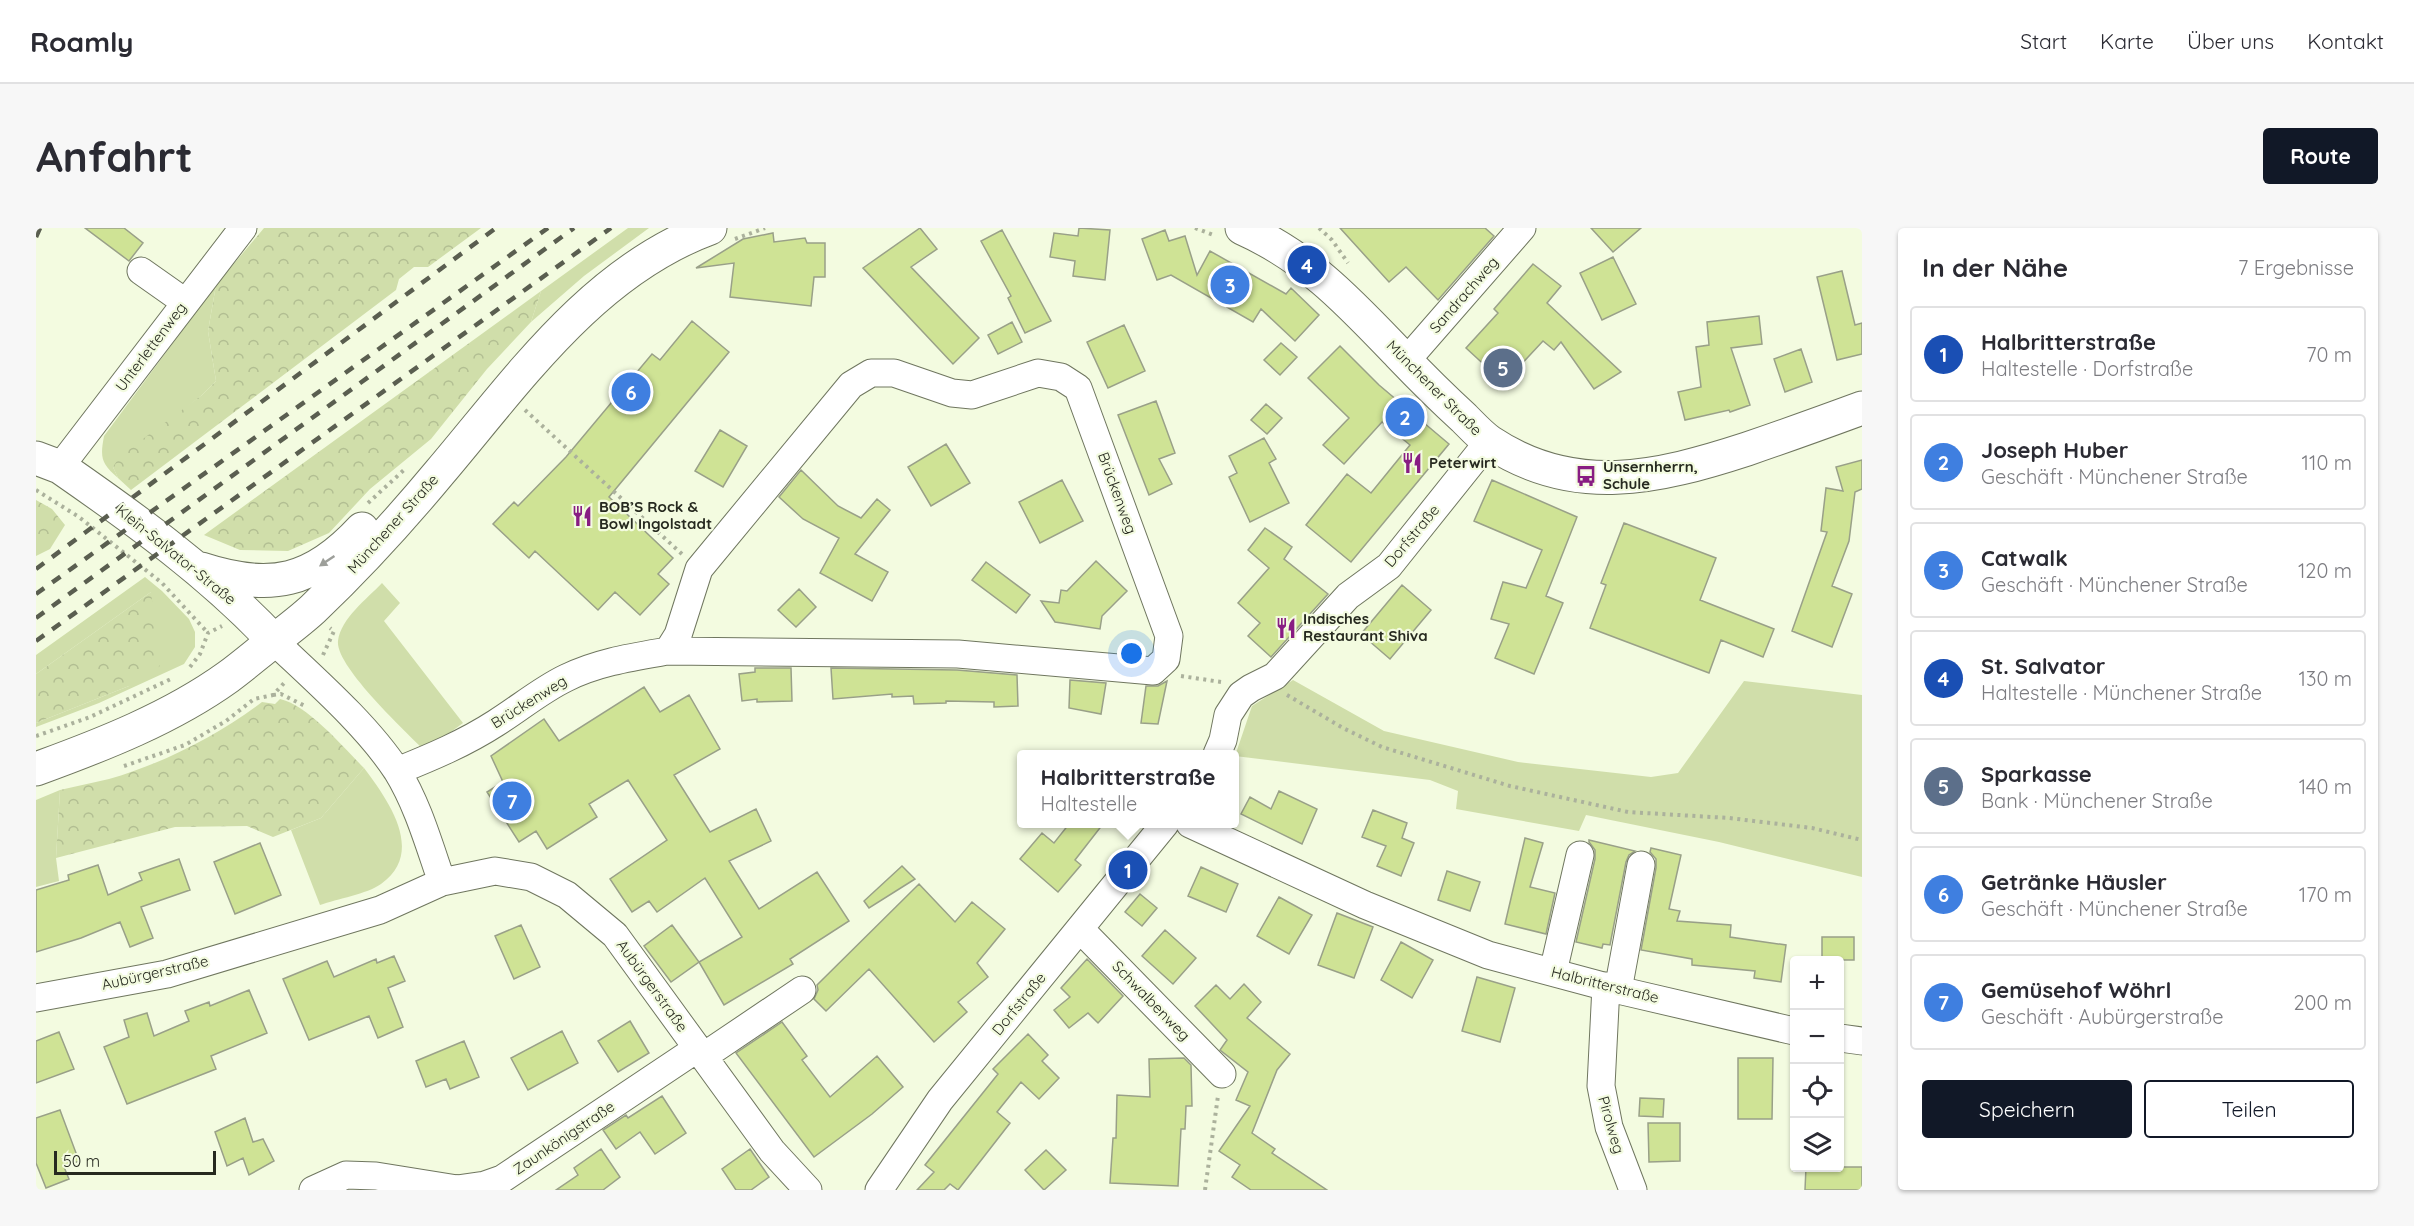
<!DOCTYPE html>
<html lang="de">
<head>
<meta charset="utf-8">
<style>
  body { margin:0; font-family:Quicksand,sans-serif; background:#f7f7f7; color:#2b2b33 }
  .controls { position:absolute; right:18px; bottom:18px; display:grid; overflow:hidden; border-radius:6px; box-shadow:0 2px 4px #0004 }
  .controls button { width:54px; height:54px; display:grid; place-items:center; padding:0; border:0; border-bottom:2px solid #e1e1e2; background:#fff; color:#2b2b33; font:30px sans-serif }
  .scale { position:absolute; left:18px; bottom:15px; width:162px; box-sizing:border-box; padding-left:6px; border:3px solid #26291f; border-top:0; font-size:16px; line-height:21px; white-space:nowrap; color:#26291f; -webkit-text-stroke:4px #f3fbe0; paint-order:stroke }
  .you { position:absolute; left:1096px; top:426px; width:21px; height:21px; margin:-15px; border:4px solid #fff; border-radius:50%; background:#1a73e8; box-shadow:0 0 0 9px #1a73e833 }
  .badge { display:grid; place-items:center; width:39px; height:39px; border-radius:50%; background:#111827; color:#fff; font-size:20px; font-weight:700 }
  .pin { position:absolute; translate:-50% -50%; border:3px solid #fff; box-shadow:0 2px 6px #0006 }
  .popup { position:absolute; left:981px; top:522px; width:222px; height:78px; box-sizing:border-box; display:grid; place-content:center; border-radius:6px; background:#fff; filter:drop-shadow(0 2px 4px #0005); font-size:20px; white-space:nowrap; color:#7c7c81 }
  .popup b { font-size:22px; color:#2b2b33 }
  .popup::after { content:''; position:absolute; left:50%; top:100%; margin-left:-12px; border:12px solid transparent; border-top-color:#fff }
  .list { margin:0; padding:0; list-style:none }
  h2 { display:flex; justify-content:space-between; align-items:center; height:78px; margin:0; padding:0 24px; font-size:26px }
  h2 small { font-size:20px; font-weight:400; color:#7c7c81 }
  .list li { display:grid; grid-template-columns:39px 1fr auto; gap:18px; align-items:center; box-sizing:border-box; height:96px; margin:0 12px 12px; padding:0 12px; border:2px solid #e1e1e2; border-radius:6px }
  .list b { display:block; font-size:22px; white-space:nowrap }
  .list p { margin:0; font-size:20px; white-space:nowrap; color:#7c7c81 }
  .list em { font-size:20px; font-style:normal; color:#7c7c81 }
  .actions { display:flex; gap:12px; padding:18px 24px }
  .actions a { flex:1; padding:14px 0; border:2px solid #111827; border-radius:6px; text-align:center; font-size:21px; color:#111827 }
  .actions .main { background:#111827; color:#fff }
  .icon { flex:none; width:33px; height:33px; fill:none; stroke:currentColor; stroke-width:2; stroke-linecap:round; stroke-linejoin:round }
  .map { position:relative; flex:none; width:1826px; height:962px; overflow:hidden; border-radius:6px }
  header { display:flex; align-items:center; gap:36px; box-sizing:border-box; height:84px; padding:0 30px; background:#fff; border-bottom:2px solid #e1e1e2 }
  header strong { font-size:28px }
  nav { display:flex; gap:33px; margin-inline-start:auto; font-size:21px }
  .intro { display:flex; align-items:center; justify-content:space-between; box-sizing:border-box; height:144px; padding:0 36px }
  h1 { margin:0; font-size:42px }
  .button { padding:15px 27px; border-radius:6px; background:#111827; color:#fff; font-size:21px; font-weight:700 }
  main { display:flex; gap:36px; padding:0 36px }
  aside { flex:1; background:#fff; border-radius:6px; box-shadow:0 2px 4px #0004 }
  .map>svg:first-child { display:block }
  .green { fill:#d0deaa }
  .forest { fill:url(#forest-crowns) }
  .building { fill:#cfe395; stroke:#99a088; stroke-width:1.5 }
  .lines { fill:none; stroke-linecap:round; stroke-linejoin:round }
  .minor-casing { stroke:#6f765f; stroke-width:29 }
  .major-casing { stroke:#6f765f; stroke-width:35 }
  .path { stroke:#abb19c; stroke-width:4; stroke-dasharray:3 4.5; stroke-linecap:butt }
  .minor { stroke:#fff; stroke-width:27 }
  .major { stroke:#fff; stroke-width:33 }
  .rail { stroke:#5a5e50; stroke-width:4.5; stroke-dasharray:10 10; stroke-linecap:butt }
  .oneway { fill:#9d9f9a }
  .labels { text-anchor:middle; stroke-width:4.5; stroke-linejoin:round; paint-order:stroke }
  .street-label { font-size:15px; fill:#26291f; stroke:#f3fbe0 }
  .poi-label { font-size:15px; font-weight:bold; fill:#26291f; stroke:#f3fbe0; text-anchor:start }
</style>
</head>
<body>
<header>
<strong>Roamly</strong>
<nav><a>Start</a><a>Karte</a><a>Über uns</a><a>Kontakt</a></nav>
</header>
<div class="intro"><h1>Anfahrt</h1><a class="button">Route</a></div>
<main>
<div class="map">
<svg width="1826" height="962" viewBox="0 0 1826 962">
  <defs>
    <pattern id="forest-crowns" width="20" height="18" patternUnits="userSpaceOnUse" patternTransform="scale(1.5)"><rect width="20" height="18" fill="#d0deaa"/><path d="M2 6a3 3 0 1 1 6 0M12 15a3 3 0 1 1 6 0" fill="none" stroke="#b2be92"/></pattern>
  </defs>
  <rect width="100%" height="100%" fill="#f3fbe0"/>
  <!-- green -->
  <path class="green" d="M592,0H613L548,48L495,94L505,63Z
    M180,57L172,103L180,153L166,167L77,239L82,250C65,235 64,230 68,208Z
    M109,349L126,363L153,391L159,404V419L148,436L63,475L0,499V495L93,458L115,364L0,446V427Z
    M346,355L364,375L348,393L427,495L389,523C370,504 299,438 302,413C305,390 331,371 346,355Z
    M1257,452L1348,503L1482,534L1615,549L1642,545L1708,453L1826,467V649L1683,614L1550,587L1543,603L1420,581L1422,563L1394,552L1199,528L1216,478Z
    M328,540C352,572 390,624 345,656C331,666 301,671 284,677L255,602L285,590Z
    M24,562L20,630L23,653L0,659V572Z"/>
  <!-- forest -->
  <path class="forest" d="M228,0H445L392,39H378L363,51L360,62L95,262L82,250L77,239L84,228L166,167L180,153L172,103L180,57Z
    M505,63L495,94L451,141L395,211L334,261L293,305L252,323L204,322L168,307Z
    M0,272L16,281L29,297L14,321L0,328Z
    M115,364L124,438L93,458L0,495V446Z
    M244,471C272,477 308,520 328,540L285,590L237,609L211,598L139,599L20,630L24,562C40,558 57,555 73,551C126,536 183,507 226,474L239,476Z"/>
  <!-- building -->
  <path class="building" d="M49,0H88L107,15L93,33Z
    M884,0L901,21L875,39L943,110L917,136L827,40Z
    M1043,0L1074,2L1069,52L1037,48L1039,33L1014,29L1018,5L1042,8Z
    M1304,0H1449L1458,8L1402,72L1370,39L1353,54Z
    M1555,0H1605L1577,24Z
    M966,2L1015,93L989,105L972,70L975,68L945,13Z
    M1129,2L1133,13L1149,8L1161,47L1174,23L1250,66L1255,60L1283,87L1259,113L1225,81L1217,94L1135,47L1121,52L1106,11Z
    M737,5L738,14L769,10L771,15H789V49H778L775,78L694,69L698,35L660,40L707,11Z
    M1577,29L1600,76L1566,92L1544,45Z
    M1497,36L1525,58L1511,75L1585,144L1558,161L1525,114L1518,122L1507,113L1468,155L1430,120L1462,85L1458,81Z
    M1806,43L1819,97L1826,95V126L1801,132L1781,49Z
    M1723,88L1726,116L1695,120L1714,177L1694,184L1693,182L1649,192L1642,164L1665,159L1660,119L1673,117L1671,94Z
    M656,93L693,124L573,269L637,330L622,346L633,356L604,387L579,364L562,382L499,323L493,330L457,296L478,274L482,278L530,229L616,126L624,132Z
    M976,94L986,114L962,126L952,107Z
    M1088,97L1109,143L1072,160L1051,114Z
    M1245,115L1261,129L1244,147L1228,132Z
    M1304,118L1343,157L1413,216L1315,334L1270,297L1311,246L1335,265L1374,217L1346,194L1308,236L1287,217L1313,190L1272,150Z
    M1765,121L1776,154L1749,164L1738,131Z
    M1120,173L1139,225L1123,231L1136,256L1113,267L1082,187Z
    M1230,176L1246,190L1231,206L1215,192Z
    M684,202L711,218L687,259L659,243Z
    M1228,210L1240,231L1233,235L1253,275L1214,294L1193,249L1201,245L1193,228Z
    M910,216L934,255L895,278L872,239Z
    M1826,232V261L1819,264L1813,313L1796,358L1816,366L1796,419L1756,403L1791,304L1785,303L1790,260L1807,263L1800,239Z
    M765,242L802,278L825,290L841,271L854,282L819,326L852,344L836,373L784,345L803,310L767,291L743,269Z
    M1026,252L1047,293L1004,315L983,274Z
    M1456,252L1541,289L1510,368L1527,375L1498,446L1459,430L1473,396L1455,391L1467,354L1490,360L1506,322L1438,293Z
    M1588,295L1680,330L1664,372L1738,401L1727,429L1685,412L1673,445L1554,400L1570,357L1565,355Z
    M1229,300L1256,319L1248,331L1292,366L1235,429L1212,408L1224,395L1202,375L1233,340L1212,322Z
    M1060,333L1091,363L1066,388L1064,401L1019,394L1005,373L1023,375L1025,362L1031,363Z
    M950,334L994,367L980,385L936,352Z
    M1366,357L1395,382L1354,431L1325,406Z
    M763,361L780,379L760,399L742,382Z
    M719,440H755L756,473L721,474V471L706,473L703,446L719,444Z
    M795,440L921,442L981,447L982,478L958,479V474L910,473V475L878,476L877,468L856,469V466L797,471Z
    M1034,452L1070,455L1065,486L1033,480Z
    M1131,453L1122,496L1105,495L1110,458H1122Z
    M608,459L624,484L653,467L684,521L638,547L674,604L720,581L735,613L693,633L723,681L781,644L813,693L754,731L757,736L688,777L663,734L706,709L669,650L621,684L613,673L596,684L574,651L631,612L592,552L553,576L561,589L511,621L500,603L483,614L451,564L467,554L455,528L508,491L523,513Z
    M1243,563L1281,581L1266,616L1205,586L1214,569L1235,581Z
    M1337,582L1371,595L1366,610L1378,615L1365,648L1341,638L1350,618L1326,609Z
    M1033,596H1067L1039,632L1045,637L1022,664L984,631L1006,605L1018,615Z
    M1489,610L1507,615L1494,659L1519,665L1510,706L1469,696Z
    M1553,612L1599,623L1593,627L1590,634L1574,717L1567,716L1566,720L1540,714L1559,631V622L1553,614Z
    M224,615L245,667L199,686L178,634Z
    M1615,620L1645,627L1633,681L1644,683L1641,693L1695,697L1694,709L1750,717L1745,754L1718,750L1719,743L1656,737V731L1605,722L1620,640V631L1614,624Z
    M143,631L154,662L105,679L117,710L94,719L84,694L45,710L0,724V662L33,652L32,647L62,637L72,667L106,652L103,645Z
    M866,638L879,651L833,680L828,673Z
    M1165,639L1202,656L1190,684L1152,668Z
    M1411,643L1444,654L1434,683L1402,672Z
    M883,656L919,694L936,674L969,701L941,735L952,749L922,774L931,784L898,814L833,741L790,783L778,771L782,762L781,757Z
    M1104,666L1121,680L1106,698L1089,684Z
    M1243,669L1276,687L1253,726L1221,708Z
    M1301,685L1337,699L1318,750L1282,737Z
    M485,697L504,739L478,751L459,708Z
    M636,697L663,734L635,754L608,718Z
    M1129,702L1160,730L1137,756L1106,728Z
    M1786,709H1818V732H1786Z
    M1365,714L1397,732L1376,770L1345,752Z
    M358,728L369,753L352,760L367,799L342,810L333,788L273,812L247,751L291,733L298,749L340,731L341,735Z
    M1051,731L1087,768L1062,795L1052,785L1033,800L1018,782L1034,769L1025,760Z
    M1441,749L1479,760L1464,814L1426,803Z
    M1208,756L1225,774L1211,790L1254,826L1241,842L1216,905L1239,921L1236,925L1291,962H1215L1196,949L1204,937L1183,923L1214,878L1200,872L1212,844L1184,822L1191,812L1159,778L1180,757L1194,771Z
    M213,762L231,805L175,828L180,841L91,876L68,819L93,809L88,792L111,785L118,808L153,793L149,783L173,774L174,778Z
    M594,793L613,825L582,844L562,813Z
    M746,794L771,828L766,832L794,869L841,828L867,859L836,886L778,929L700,825Z
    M526,803L542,835L492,862L475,830Z
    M23,804L38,841L0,855V813Z
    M992,806L1012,827L1006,833L1023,850L1003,871L985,854L961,884L974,895L922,962L914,956L908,962H881L898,944L889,937L962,846L957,841Z
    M428,813L443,849L414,861L410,851L390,859L380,833Z
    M1148,830L1155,837L1156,878H1150L1149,901H1145L1142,958L1074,955L1077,910H1080L1081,867L1114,869L1113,831Z
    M1702,830H1737L1736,891H1702Z
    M626,868L650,905L619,926L604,904L580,921L567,902L590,887L592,890Z
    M1604,870L1628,871L1627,889L1603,888Z
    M24,882L43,933L28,939L33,951L10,960L0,935V890Z
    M209,890L217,914L227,911L238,933L213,947L207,930L191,938L179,904Z
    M1612,895H1644V933L1613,934Z
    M565,921L584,949L567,962H520L542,947L538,940Z
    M714,921L733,949L715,962H700L686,941Z
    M1010,922L1030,942L1008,962L989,942Z
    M1770,939H1826V962H1769Z"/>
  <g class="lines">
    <defs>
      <path id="minor" d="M105,43L149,74
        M1370,133L1486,0
        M24,239L207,0
        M238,413C278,451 331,497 361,543C382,577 393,617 406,654
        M1181,526L1187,512L1192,487L1205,467L1215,460L1239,448L1312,368L1353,338L1453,213
        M361,543C396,529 429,515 460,495C484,480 505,462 530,450C562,434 597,429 632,423L642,407L663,341L815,157L835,145H858L916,165L936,167L1002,145L1025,149L1042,160L1133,408L1130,431L1117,443L922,426L632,423
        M1154,596L1329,677L1452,727L1582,762L1758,803
        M1044,701L1186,846
        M1517,744L1544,627
        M1570,758L1565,858L1573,899L1597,962
        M1582,762L1605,637
        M0,770L131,746L344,682L406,654L459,643L495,649L531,667L579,707L736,923L772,962
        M1804,810L1826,813
        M668,828L766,762
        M277,962L310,947L340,948L421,961L449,957L466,951L662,820
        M843,962L904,872L1129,596"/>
      <path id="major" d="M1206,0C1273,30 1313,74 1363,126C1384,148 1405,169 1428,190C1436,198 1445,208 1454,214C1538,270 1622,250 1711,221C1749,208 1788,194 1826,180
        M0,230L24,239C99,291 175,346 238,413
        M165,341C235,364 277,354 326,301
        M0,541C66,517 135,490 192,449C207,438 221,426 235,415C249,404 264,393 277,381C322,338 365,291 404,244C482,152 557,43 674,0"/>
    </defs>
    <!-- minor casing -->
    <use href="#minor" class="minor-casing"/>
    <!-- major casing -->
    <use href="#major" class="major-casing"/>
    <!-- path -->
    <path class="path" d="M1159,0L1180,8
      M1283,0L1296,12L1312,35
      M699,11L729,0
      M489,182L647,327
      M0,262L43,289L126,355L172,405
      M332,275L368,242
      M287,427L298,403L294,400
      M154,439L164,426L172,405L186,398
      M1145,448L1185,454
      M237,467L245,466L269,478
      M1251,467L1307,500L1346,519L1474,558L1592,584L1693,590L1776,600L1826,612
      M0,508L54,489L137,450
      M88,538L149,517L190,493L218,471L237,467L249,454
      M1169,962L1182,868"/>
    <!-- minor -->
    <use href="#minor" class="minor"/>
    <!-- major -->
    <use href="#major" class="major"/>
    <!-- rail -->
    <path class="rail" d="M0,9L4,0
      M0,341L460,0
      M0,366L512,0
      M0,390L538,0
      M0,413L575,0"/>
  </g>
  <!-- one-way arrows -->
  <defs><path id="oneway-solid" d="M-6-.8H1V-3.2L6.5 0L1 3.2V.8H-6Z" transform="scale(1.5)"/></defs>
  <use class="oneway" href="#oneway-solid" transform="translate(291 333) rotate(146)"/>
  <!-- icons -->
  <defs>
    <symbol id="restaurant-bare" viewBox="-9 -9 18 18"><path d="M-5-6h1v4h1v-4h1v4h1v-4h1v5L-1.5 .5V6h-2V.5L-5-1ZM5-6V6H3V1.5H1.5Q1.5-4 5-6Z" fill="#881d83" stroke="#f3fbe0" stroke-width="2.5" paint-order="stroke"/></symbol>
    <symbol id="bus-bare" viewBox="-9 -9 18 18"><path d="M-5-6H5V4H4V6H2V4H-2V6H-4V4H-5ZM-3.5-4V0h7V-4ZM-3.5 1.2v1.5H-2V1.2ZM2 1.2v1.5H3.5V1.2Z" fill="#881d83" stroke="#f3fbe0" stroke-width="2.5" paint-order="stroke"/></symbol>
  </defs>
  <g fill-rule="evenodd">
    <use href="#restaurant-bare" x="1361" y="220" width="30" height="30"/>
    <use href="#bus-bare" x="1535" y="233" width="30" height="30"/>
    <use href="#restaurant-bare" x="531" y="273" width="30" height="30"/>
    <use href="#restaurant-bare" x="1235" y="385" width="30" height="30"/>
  </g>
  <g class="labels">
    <!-- street labels -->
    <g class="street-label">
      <text transform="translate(1428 67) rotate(-49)" y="5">Sandrachweg</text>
      <text transform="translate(115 119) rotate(-53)" y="5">Unterlettenweg</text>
      <text transform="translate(1398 160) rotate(45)" y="5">Münchener Straße</text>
      <text transform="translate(1081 265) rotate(70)" y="5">Brückenweg</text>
      <text transform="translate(357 296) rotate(-48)" y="5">Münchener Straße</text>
      <text transform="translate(1376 308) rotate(-50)" y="5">Dorfstraße</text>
      <text transform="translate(140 327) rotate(39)" y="5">Klein-Salvator-Straße</text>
      <text transform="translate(493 474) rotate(-32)" y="5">Brückenweg</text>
      <text transform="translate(119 745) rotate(-13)" y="5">Aubürgerstraße</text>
      <text transform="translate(1569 757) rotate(14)" y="5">Halbritterstraße</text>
      <text transform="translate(616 758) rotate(54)" y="5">Aubürgerstraße</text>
      <text transform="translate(1115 773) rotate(46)" y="5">Schwalbenweg</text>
      <text transform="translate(983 776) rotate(-51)" y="5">Dorfstraße</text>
      <text transform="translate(1575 897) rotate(74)" y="5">Pirolweg</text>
      <text transform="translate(528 910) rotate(-34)" y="5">Zaunkönigstraße</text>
    </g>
    <!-- poi labels -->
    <g class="poi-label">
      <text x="1393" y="240">Peterwirt</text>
      <text x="1567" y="244">Unsernherrn,<tspan x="1567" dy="17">Schule</tspan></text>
      <text x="563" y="284">BOB’S Rock &amp;<tspan x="563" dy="17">Bowl Ingolstadt</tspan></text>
      <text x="1267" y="396">Indisches<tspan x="1267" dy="17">Restaurant Shiva</tspan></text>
    </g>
  </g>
</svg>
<div class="controls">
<button>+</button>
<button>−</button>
<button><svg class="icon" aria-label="locate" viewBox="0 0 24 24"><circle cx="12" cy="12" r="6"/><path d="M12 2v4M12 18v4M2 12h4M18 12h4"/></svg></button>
<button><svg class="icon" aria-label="layers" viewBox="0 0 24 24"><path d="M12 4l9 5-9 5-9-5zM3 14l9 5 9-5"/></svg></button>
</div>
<div class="scale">50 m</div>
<div class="you"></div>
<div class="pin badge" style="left:1092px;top:642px;background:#1a4fb4">1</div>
<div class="popup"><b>Halbritterstraße</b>Haltestelle</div>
<div class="pin badge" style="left:1369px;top:189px;background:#3f7fe0">2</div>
<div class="pin badge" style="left:1194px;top:57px;background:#3f7fe0">3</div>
<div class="pin badge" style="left:1271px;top:37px;background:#1a4fb4">4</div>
<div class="pin badge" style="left:1467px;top:140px;background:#5c6f8a">5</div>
<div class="pin badge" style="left:595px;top:164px;background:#3f7fe0">6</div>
<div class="pin badge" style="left:476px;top:573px;background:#3f7fe0">7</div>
</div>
<aside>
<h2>In der Nähe<small>7 Ergebnisse</small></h2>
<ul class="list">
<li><span class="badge" style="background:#1a4fb4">1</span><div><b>Halbritterstraße</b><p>Haltestelle · Dorfstraße</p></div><em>70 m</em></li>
<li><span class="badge" style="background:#3f7fe0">2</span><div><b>Joseph Huber</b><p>Geschäft · Münchener Straße</p></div><em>110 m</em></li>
<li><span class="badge" style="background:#3f7fe0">3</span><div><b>Catwalk</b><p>Geschäft · Münchener Straße</p></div><em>120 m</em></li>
<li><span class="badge" style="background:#1a4fb4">4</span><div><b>St. Salvator</b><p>Haltestelle · Münchener Straße</p></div><em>130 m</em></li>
<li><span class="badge" style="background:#5c6f8a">5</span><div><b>Sparkasse</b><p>Bank · Münchener Straße</p></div><em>140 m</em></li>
<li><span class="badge" style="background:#3f7fe0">6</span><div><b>Getränke Häusler</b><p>Geschäft · Münchener Straße</p></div><em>170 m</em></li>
<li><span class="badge" style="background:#3f7fe0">7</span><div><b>Gemüsehof Wöhrl</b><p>Geschäft · Aubürgerstraße</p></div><em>200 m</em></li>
</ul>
<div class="actions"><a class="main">Speichern</a><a>Teilen</a></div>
</aside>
</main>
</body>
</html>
